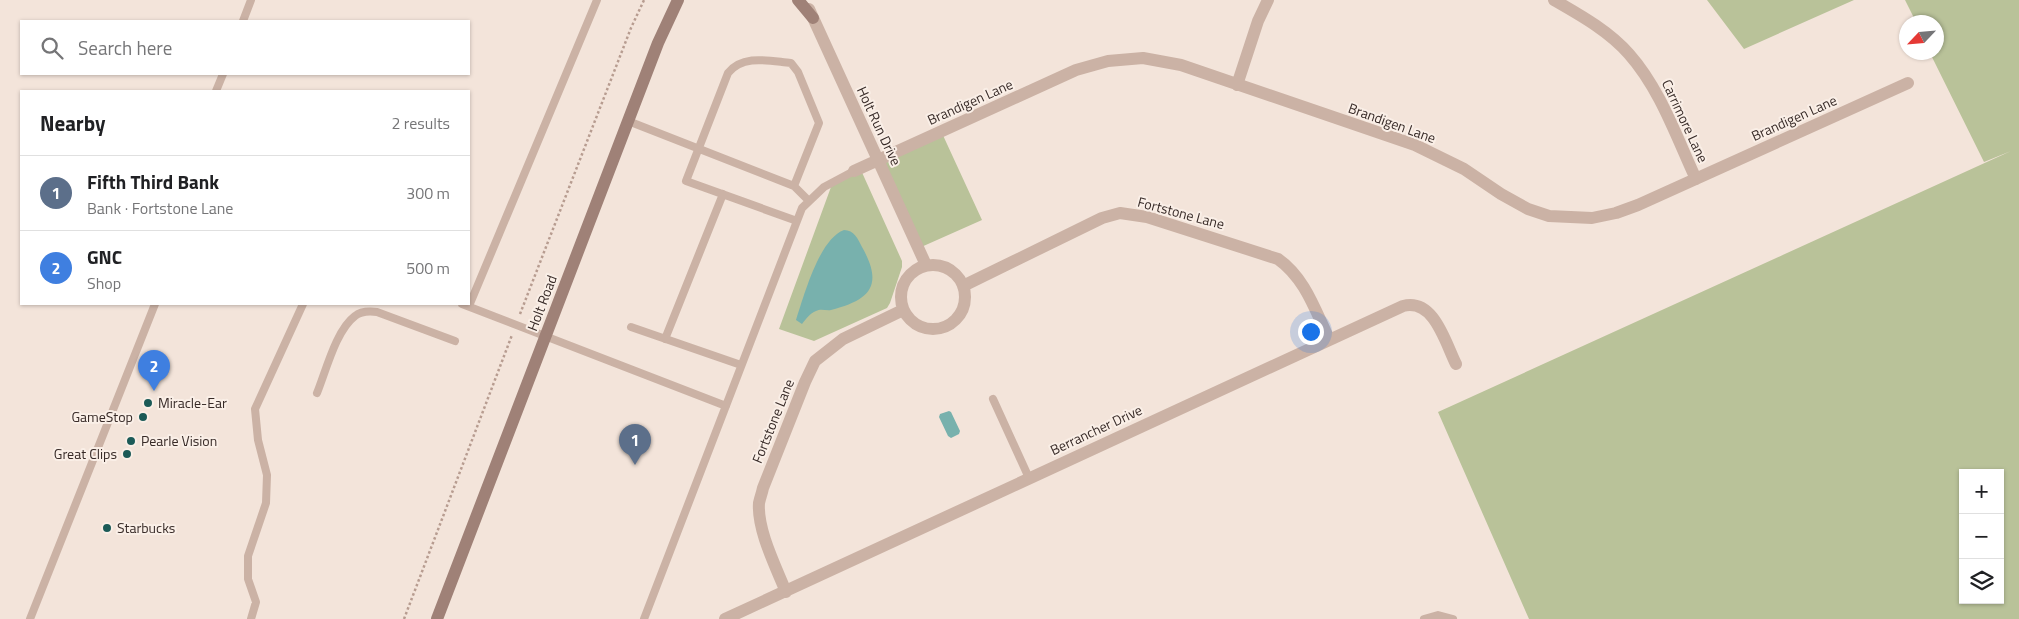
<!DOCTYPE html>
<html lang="en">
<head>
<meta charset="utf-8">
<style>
  body { margin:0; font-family:"Titillium Web",sans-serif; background:#f2f2f2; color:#202124 }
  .controls { position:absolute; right:15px; bottom:15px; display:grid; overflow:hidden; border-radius:0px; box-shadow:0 1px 4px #0004 }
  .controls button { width:45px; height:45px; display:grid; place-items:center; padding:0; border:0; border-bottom:1px solid #e0e0e0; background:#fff; color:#202124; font:25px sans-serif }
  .compass { position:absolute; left:1899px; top:15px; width:45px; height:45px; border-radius:50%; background:#fff; box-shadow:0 1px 4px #0004; rotate:244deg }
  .you { position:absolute; left:1310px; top:331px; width:18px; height:18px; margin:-12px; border:4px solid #fff; border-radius:50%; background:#1a73e8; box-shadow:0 0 0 8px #1a73e833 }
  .badge { display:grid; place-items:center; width:32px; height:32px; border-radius:50%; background:#b45309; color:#fff; font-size:16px; font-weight:700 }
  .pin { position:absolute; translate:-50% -41px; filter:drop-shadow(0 1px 2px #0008) }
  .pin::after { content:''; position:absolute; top:26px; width:18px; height:15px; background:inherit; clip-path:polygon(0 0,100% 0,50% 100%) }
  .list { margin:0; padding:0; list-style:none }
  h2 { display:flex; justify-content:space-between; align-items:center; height:65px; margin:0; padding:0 20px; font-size:21px }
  h2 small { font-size:16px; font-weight:400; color:#757577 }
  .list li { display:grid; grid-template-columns:32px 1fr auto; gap:15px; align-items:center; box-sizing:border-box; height:75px; padding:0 20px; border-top:1px solid #e0e0e0 }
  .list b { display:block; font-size:19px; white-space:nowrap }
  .list p { margin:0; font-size:16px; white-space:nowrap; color:#757577 }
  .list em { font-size:16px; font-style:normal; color:#757577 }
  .icon { flex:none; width:28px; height:28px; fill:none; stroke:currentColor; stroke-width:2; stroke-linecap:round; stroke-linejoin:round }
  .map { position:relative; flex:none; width:2019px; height:619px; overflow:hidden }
  .search { position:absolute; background:#fff; box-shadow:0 1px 4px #0004; left:20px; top:20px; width:450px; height:55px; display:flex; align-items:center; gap:12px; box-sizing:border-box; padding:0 18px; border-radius:0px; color:#757577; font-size:19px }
  .panel { position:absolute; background:#fff; box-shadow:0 1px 4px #0004; left:20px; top:90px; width:450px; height:215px; border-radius:0px }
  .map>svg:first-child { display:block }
  .green { fill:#b9c299; fill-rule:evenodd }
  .water { fill:#78b1ad }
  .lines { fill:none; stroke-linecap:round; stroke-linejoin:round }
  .path { stroke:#b79c90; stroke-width:2.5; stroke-dasharray:2.5 2.5; stroke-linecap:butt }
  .service { stroke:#cbb2a5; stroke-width:8 }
  .minor { stroke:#cbb2a5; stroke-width:12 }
  .secondary { stroke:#9f8177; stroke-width:12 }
  .poi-dot { fill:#1b5a57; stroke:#faefe7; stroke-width:2 }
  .labels { text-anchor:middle; stroke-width:4; stroke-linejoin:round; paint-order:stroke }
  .street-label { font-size:14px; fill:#372a27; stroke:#faefe7 }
  .poi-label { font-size:14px; fill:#372a27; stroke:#faefe7; text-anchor:start }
</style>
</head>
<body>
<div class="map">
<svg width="2019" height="619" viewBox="0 0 2019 619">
  <rect width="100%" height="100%" fill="#f3e4da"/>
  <!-- green -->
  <path class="green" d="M1707,0H1854L1744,49Z
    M1905,0H2019V619H1529L1438,412L2011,151L1984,162L1930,53L1936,52V22H1916ZM1963,473H2000V600H1963Z
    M941,131L982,220L919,248L878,160Z
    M860,168L902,261V267L890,303L887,308L814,341L779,329L831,187Z"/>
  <!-- water -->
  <path class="water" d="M844,230C854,230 858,239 862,247C884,286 870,300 831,310C826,311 821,308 816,311C810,313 806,319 802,324L796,320C804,296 819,239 844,230Z
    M949,411L951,412L960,431L959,434L951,438L948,436L939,417L940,414Z"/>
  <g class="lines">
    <!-- path -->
    <path class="path" d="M520,314L631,28L644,0
      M404,619L512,335"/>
    <!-- service -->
    <path class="service" d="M243,21L251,0
      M216,91L223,74
      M628,121L794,186
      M797,221L686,181L728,73C743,54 769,61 791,63L798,72L819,123L794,186L809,201
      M462,304L726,406
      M469,306L597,0
      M631,327L741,365
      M665,339L723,194
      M317,393C326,371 336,330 355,316C361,311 369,311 377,312L455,341
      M993,399L1029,478
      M30,619L155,304
      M251,619L256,602L248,579V556L266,503L267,475L258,440L255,409L303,304
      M644,619L802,208L824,187L854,171
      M1424,619L1438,615L1453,619"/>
    <!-- minor -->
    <path class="minor" d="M1554,0C1580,15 1609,31 1629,54C1660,89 1676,136 1696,179
      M809,9L926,265
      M1237,85L1258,21L1268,0
      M854,171L1076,70L1108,61L1143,58L1181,65L1415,145L1464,169L1501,194L1528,209L1549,216L1592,218L1616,213L1638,205L1908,83
      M901 297a32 32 0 1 1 64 0a32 32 0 1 1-64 0Z
      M963,286L1102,218L1120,213L1147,217L1278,259C1305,278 1315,310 1329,339
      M786,592C776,567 757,530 759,503C760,498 762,493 763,488L805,382L815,361L843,339L903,310
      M725,619L1403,306C1434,298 1445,342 1456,364"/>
    <!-- secondary -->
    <path class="secondary" d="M798,0L813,18
      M437,619L658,43L678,0"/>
  </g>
  <!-- markers -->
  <g class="poi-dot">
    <circle cx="148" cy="403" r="5"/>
    <circle cx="143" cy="417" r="5"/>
    <circle cx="131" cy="441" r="5"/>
    <circle cx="127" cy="454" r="5"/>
    <circle cx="107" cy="528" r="5"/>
  </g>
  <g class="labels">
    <!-- street labels -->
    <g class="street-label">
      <text transform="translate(970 102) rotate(-24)" y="5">Brandigen Lane</text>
      <text transform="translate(1794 118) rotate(-24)" y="5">Brandigen Lane</text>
      <text transform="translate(1685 121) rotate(65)" y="5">Carrimore Lane</text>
      <text transform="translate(1392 123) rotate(20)" y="5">Brandigen Lane</text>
      <text transform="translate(879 126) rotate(65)" y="5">Holt Run Drive</text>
      <text transform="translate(1181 213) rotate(15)" y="5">Fortstone Lane</text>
      <text transform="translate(542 303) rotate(-69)" y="5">Holt Road</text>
      <text transform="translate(773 421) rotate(-68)" y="5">Fortstone Lane</text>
      <text transform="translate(1096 430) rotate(-25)" y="5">Berrancher Drive</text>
    </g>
    <!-- poi labels -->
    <g class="poi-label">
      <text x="158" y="408">Miracle-Ear</text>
      <text x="133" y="422" text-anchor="end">GameStop</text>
      <text x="141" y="446">Pearle Vision</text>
      <text x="117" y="459" text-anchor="end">Great Clips</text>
      <text x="117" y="533">Starbucks</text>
    </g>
  </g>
</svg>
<div class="controls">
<button>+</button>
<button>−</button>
<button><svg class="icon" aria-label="layers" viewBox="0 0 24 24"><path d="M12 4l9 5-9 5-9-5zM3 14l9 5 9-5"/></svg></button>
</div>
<svg class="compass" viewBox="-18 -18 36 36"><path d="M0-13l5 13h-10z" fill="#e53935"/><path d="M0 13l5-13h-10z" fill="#757577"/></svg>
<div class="you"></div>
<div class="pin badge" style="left:635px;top:465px;background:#5c6f8a">1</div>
<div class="pin badge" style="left:154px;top:391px;background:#3f7fe0">2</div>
<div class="search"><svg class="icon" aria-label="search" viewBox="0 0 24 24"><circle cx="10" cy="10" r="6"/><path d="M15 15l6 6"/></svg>Search here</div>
<section class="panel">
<h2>Nearby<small>2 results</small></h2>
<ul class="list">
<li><span class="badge" style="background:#5c6f8a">1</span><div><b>Fifth Third Bank</b><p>Bank · Fortstone Lane</p></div><em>300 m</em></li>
<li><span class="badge" style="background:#3f7fe0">2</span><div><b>GNC</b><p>Shop</p></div><em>500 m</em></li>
</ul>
</section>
</div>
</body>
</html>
